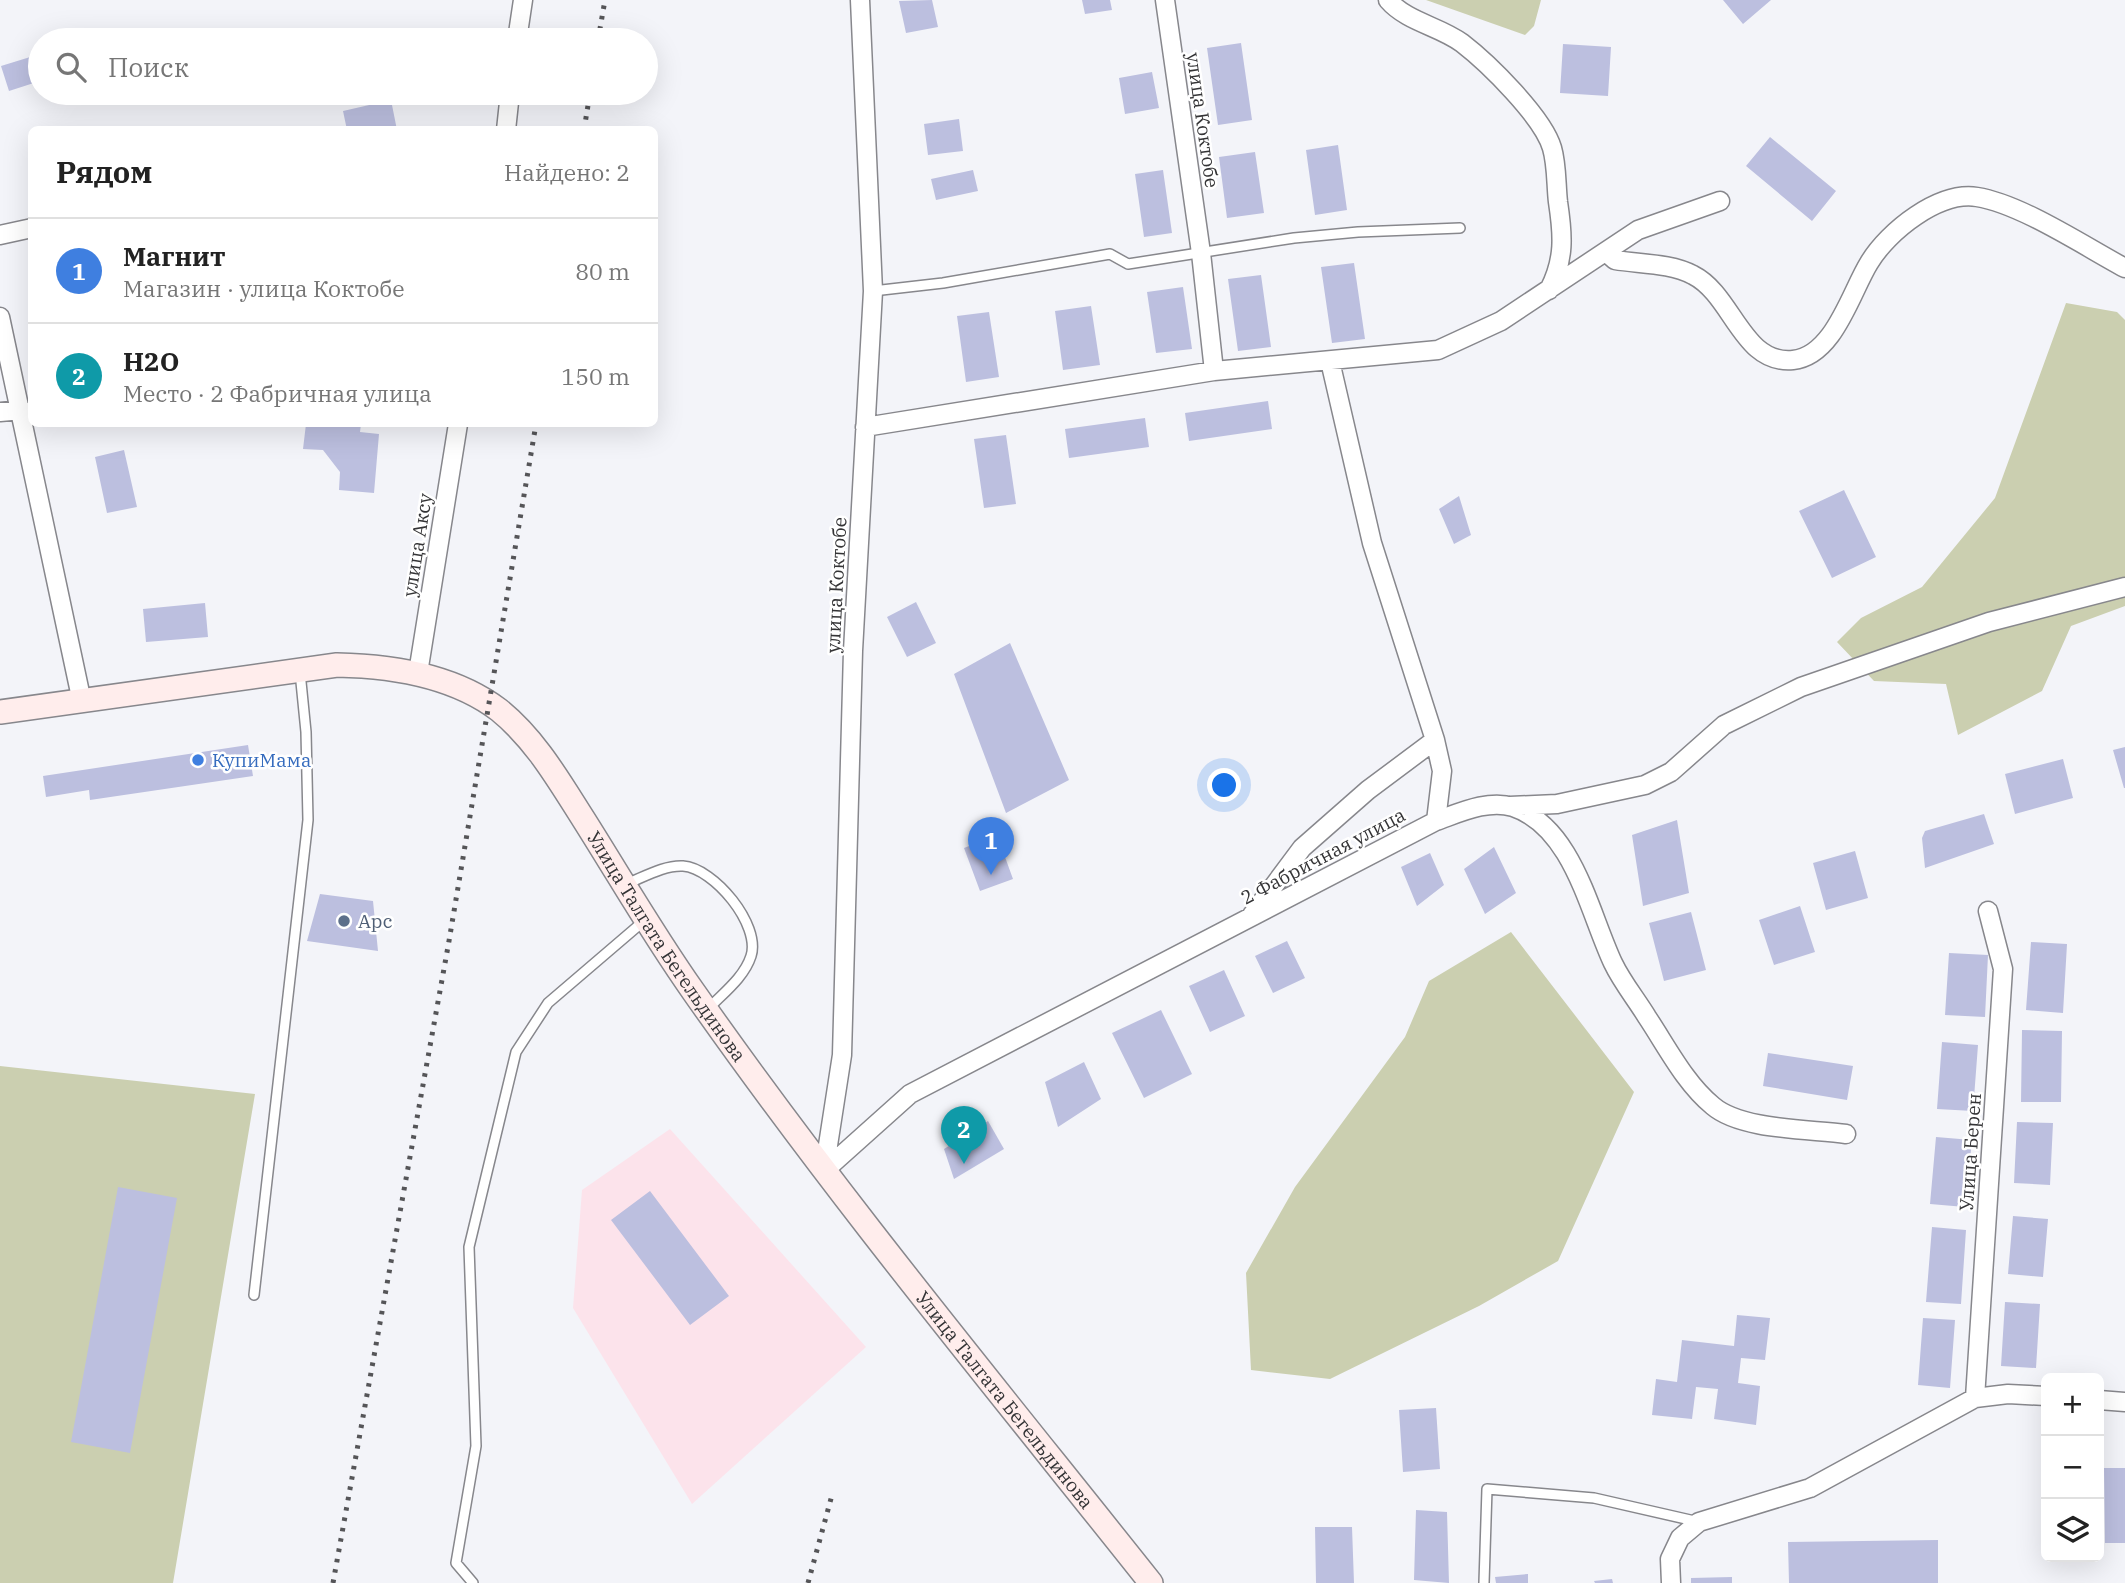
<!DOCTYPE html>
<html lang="ru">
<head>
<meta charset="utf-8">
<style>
  body { margin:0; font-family:"IBM Plex Serif",serif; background:#f6f6f6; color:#222 }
  .controls { position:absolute; right:21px; bottom:21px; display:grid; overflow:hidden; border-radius:10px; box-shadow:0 7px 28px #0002 }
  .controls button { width:63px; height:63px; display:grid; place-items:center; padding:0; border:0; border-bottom:2px solid #e0e0e0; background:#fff; color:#222; font:35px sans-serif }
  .you { position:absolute; left:1225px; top:786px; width:24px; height:24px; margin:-18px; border:5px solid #fff; border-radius:50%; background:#1a73e8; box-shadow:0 0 0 10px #1a73e833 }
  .badge { display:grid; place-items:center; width:46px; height:46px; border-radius:50%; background:#db2777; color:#fff; font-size:23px; font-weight:700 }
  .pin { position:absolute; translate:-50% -58px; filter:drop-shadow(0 2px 4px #0008) }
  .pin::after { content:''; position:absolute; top:37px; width:24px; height:21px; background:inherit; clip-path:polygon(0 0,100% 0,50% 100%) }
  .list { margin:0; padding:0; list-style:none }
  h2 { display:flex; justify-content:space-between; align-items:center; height:91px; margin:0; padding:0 28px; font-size:30px }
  h2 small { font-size:23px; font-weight:400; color:#767676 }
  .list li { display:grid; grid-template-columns:46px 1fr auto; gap:21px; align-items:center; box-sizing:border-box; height:105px; padding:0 28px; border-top:2px solid #e0e0e0 }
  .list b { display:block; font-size:26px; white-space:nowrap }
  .list p { margin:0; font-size:23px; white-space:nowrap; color:#767676 }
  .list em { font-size:23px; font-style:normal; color:#767676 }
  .icon { flex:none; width:38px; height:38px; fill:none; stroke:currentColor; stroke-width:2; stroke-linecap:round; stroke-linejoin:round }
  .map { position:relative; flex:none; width:2125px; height:1583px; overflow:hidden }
  .search { position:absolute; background:#fff; box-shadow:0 7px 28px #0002; left:28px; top:28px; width:630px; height:77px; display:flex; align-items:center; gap:18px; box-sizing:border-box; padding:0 24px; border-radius:38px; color:#767676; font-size:26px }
  .panel { position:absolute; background:#fff; box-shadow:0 7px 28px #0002; left:28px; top:126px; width:630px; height:301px; border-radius:10px }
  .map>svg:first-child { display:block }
  .industrial { fill:#fce3eb }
  .green { fill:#cbcfb0 }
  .building { fill:#bcbfdf }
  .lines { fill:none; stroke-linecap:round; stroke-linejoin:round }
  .lane-casing { stroke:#87878c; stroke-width:12 }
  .street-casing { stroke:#87878c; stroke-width:21 }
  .secondary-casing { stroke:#87878c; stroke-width:26 }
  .lane { stroke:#fff; stroke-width:9 }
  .street { stroke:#fff; stroke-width:18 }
  .secondary { stroke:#ffedec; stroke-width:23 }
  .rail { stroke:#555558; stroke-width:5; stroke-dasharray:3.5 7; stroke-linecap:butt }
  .shop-dot { fill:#3f7fe0; stroke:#fff; stroke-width:2.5 }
  .service-dot { fill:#5c6f8a; stroke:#fff; stroke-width:2.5 }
  .labels { text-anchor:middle; stroke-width:5; stroke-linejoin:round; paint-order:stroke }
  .street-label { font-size:19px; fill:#343436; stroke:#fff }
  .shop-label { font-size:19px; fill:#366cbe; stroke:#fff; text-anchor:start }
  .service-label { font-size:19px; fill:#4e5e75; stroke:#fff; text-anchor:start }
</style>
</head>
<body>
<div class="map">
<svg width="2125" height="1583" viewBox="0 0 2125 1583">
  <rect width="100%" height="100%" fill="#f3f4f9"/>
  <!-- industrial -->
  <path class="industrial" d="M670,1129L866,1347L692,1504L573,1308L582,1190Z"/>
  <!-- green -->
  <path class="green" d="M1426,0H1541L1534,26L1525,35Z
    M2066,303L2117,312L2125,320V606L2071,626L2042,691L1958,735L1946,684L1874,681L1837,642L1861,618L1922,587L1995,498Z
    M1511,932L1634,1092L1558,1261L1479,1306L1330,1379L1251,1370L1246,1273L1295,1187L1405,1037L1429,981Z
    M0,1066L255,1094L173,1583H0Z"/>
  <!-- building -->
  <path class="building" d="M932,0L938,27L906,33L899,1Z
    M1082,0H1110L1112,10L1085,14Z
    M1723,0H1771L1743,24Z
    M1241,43L1252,120L1218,125L1207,48Z
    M1563,44L1611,47L1608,96L1560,93Z
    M40,54V81L9,91L1,66Z
    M1152,72L1159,108L1125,114L1119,78Z
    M391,100L397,130H347L343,111Z
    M959,119L963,151L928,155L924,124Z
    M1770,137L1836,191L1812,221L1746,166Z
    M1338,145L1347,210L1315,215L1306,150Z
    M1255,152L1264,213L1227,218L1219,157Z
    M973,170L978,191L936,200L931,179Z
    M1163,170L1172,233L1144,237L1135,174Z
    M1354,263L1365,339L1332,343L1321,267Z
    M1261,275L1271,347L1238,351L1228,279Z
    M1183,287L1192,349L1156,353L1147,292Z
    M1091,306L1100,365L1063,370L1055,311Z
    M989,312L999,377L966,382L957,316Z
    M1268,401L1272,429L1189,441L1185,413Z
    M1145,418L1149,447L1069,458L1065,429Z
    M306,424H361L360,432L379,434L374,493L339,490L340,472L323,450L303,449Z
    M1006,435L1016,504L984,508L974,439Z
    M124,450L137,507L107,513L95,457Z
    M1844,490L1876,557L1832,578L1799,511Z
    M1459,496L1471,535L1454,544L1439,509Z
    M916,602L936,643L907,657L887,617Z
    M205,603L208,637L146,642L143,609Z
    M1010,643L1069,780L1006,813L954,674Z
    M248,745L253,776L90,800L89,790L46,797L43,776Z
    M2125,747V788H2124L2113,750Z
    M2063,759L2073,798L2015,814L2005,774Z
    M1984,814L1994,844L1925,868L1922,838L1925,831Z
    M1677,820L1689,893L1643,906L1632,835Z
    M997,835L1013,879L980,891L964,848Z
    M1494,847L1516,893L1485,914L1464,869Z
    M1855,851L1868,898L1826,910L1813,863Z
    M1430,853L1444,885L1417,906L1401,867Z
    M320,894L373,901L378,951L307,941Z
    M1800,906L1815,952L1774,965L1759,920Z
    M1691,912L1706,970L1664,981L1649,923Z
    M1287,941L1305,978L1273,993L1255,956Z
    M2031,942L2067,944L2063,1013L2026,1010Z
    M1949,953L1988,955L1985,1017L1945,1015Z
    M1224,970L1245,1016L1210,1032L1189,986Z
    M1161,1010L1192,1074L1144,1098L1112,1033Z
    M2022,1030L2062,1031L2061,1102H2021Z
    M1942,1042L1978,1045L1973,1111L1937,1109Z
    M1768,1053L1853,1066L1847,1100L1763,1086Z
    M1084,1062L1101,1099L1058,1127L1045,1082Z
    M988,1121L1004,1149L954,1179L944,1149Z
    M2017,1122L2053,1123L2050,1185L2014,1183Z
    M1936,1137L1972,1140L1965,1207L1930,1204Z
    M118,1187L177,1198L130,1453L71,1442Z
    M650,1191L729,1296L690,1325L611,1220Z
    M2013,1216L2048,1219L2043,1277L2008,1274Z
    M1932,1227L1966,1230L1961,1304L1926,1302Z
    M2005,1302L2040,1304L2036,1368L2001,1366Z
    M1737,1315L1770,1318L1765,1360L1741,1358L1738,1383L1760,1386L1756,1425L1714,1419L1718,1389L1696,1387L1692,1419L1652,1415L1656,1379L1677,1382L1682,1340L1734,1346Z
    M1923,1318L1955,1320L1950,1388L1918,1385Z
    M1436,1408L1440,1469L1403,1472L1399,1410Z
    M2104,1468H2125V1543H2105Z
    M1416,1510L1447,1512L1449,1583L1414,1580Z
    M1315,1527H1352L1354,1583H1316Z
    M1938,1540V1583H1789L1788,1542Z
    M1528,1574V1583H1496L1495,1577Z
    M1732,1577V1583H1691V1578Z
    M1612,1579L1613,1583H1595L1594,1581Z"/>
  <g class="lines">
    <defs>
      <path id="lane" d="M873,291L943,283L1110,254L1128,264L1294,238L1358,232L1460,228
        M626,884C644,877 664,865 683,866C714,868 761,925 751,956C744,978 722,994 707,1010
        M254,1295L308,820L306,732L300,672
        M473,1583L456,1563L476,1446L469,1247L516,1052L548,1003L645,920
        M1484,1583L1487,1489L1594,1498L1699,1522"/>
      <path id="street" d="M1165,0L1201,253L1214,371
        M1388,0C1407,22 1439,26 1462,43C1488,63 1543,117 1552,148C1557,165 1556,185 1558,202C1563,235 1565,259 1549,290
        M517,40L523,0
        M506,130L510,93
        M0,235L32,228
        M1607,253L1615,260C1639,264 1671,263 1693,275C1733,295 1742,365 1793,360C1834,356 1851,292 1869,263C1888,231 1939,191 1977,197C2021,204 2084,246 2125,268
        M0,317L82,702
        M0,412L22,410
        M865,427L1214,371L1438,350L1501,321L1638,230L1720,201
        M418,673L458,424
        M1510,806L1557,804L1645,785L1671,772L1724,725L1801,687L1989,622L2125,587
        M1436,821C1459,813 1488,799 1513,807C1573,827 1589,912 1613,963C1622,982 1636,999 1647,1017C1667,1047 1685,1083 1713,1106C1741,1130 1809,1129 1846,1134
        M1252,915L1302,848L1368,790L1435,740
        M824,1171L910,1094L1436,821L1442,771L1435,740L1372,543L1330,361
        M824,1171L842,1055L853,651L873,291L860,0
        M1975,1398L2003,969L1988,911
        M2099,1400L2125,1402
        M1671,1583L1670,1559L1680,1538L1699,1522L1810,1488L1975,1398L2008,1394L2046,1396"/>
      <g id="secondary">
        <path id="s1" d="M0,712L337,665C392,666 453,675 499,710C536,740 559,781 584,820C620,877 654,936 693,991C836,1195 996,1388 1151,1583"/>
      </g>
    </defs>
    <!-- lane casing -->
    <use href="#lane" class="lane-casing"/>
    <!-- street casing -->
    <use href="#street" class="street-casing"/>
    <!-- secondary casing -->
    <use href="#secondary" class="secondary-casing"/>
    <!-- lane -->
    <use href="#lane" class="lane"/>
    <!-- street -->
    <use href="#street" class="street"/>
    <!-- secondary -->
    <use href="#secondary" class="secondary"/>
    <!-- rail -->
    <path class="rail" d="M598,40L605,0
      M584,130L590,93
      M333,1583L449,941L536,424
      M808,1583L832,1495"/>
  </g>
  <!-- markers -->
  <circle class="shop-dot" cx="198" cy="760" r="7"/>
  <circle class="service-dot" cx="344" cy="921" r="7"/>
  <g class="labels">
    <!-- street labels -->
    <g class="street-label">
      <text transform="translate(1203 120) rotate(82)" y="7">улица Коктобе</text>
      <text transform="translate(417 545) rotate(-81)" y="7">улица Аксу</text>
      <text transform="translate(836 585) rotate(-87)" y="7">улица Коктобе</text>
      <text transform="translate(1323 856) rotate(-28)" y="7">2 Фабричная улица</text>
      <text dy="7" stroke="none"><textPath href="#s1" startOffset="802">Улица Талгата Бегельдинова</textPath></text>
      <text transform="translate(1970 1152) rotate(-86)" y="7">Улица Берен</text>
      <text dy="7" stroke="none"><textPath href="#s1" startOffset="1368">Улица Талгата Бегельдинова</textPath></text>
    </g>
    <!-- shop labels -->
    <g class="shop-label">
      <text x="212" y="767">КупиМама</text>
    </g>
    <!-- service labels -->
    <g class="service-label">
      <text x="358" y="928">Арс</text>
    </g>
  </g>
</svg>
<div class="controls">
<button>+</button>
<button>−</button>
<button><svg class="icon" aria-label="layers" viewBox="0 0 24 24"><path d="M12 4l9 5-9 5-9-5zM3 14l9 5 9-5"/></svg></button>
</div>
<div class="you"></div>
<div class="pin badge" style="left:991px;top:875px;background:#3f7fe0">1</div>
<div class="pin badge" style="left:964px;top:1164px;background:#0f9aa8">2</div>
<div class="search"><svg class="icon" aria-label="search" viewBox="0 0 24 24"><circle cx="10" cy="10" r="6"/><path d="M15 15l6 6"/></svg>Поиск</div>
<section class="panel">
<h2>Рядом<small>Найдено: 2</small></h2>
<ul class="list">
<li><span class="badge" style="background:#3f7fe0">1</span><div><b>Магнит</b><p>Магазин · улица Коктобе</p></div><em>80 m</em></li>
<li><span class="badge" style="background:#0f9aa8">2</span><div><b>H2O</b><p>Место · 2 Фабричная улица</p></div><em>150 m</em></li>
</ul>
</section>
</div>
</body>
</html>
